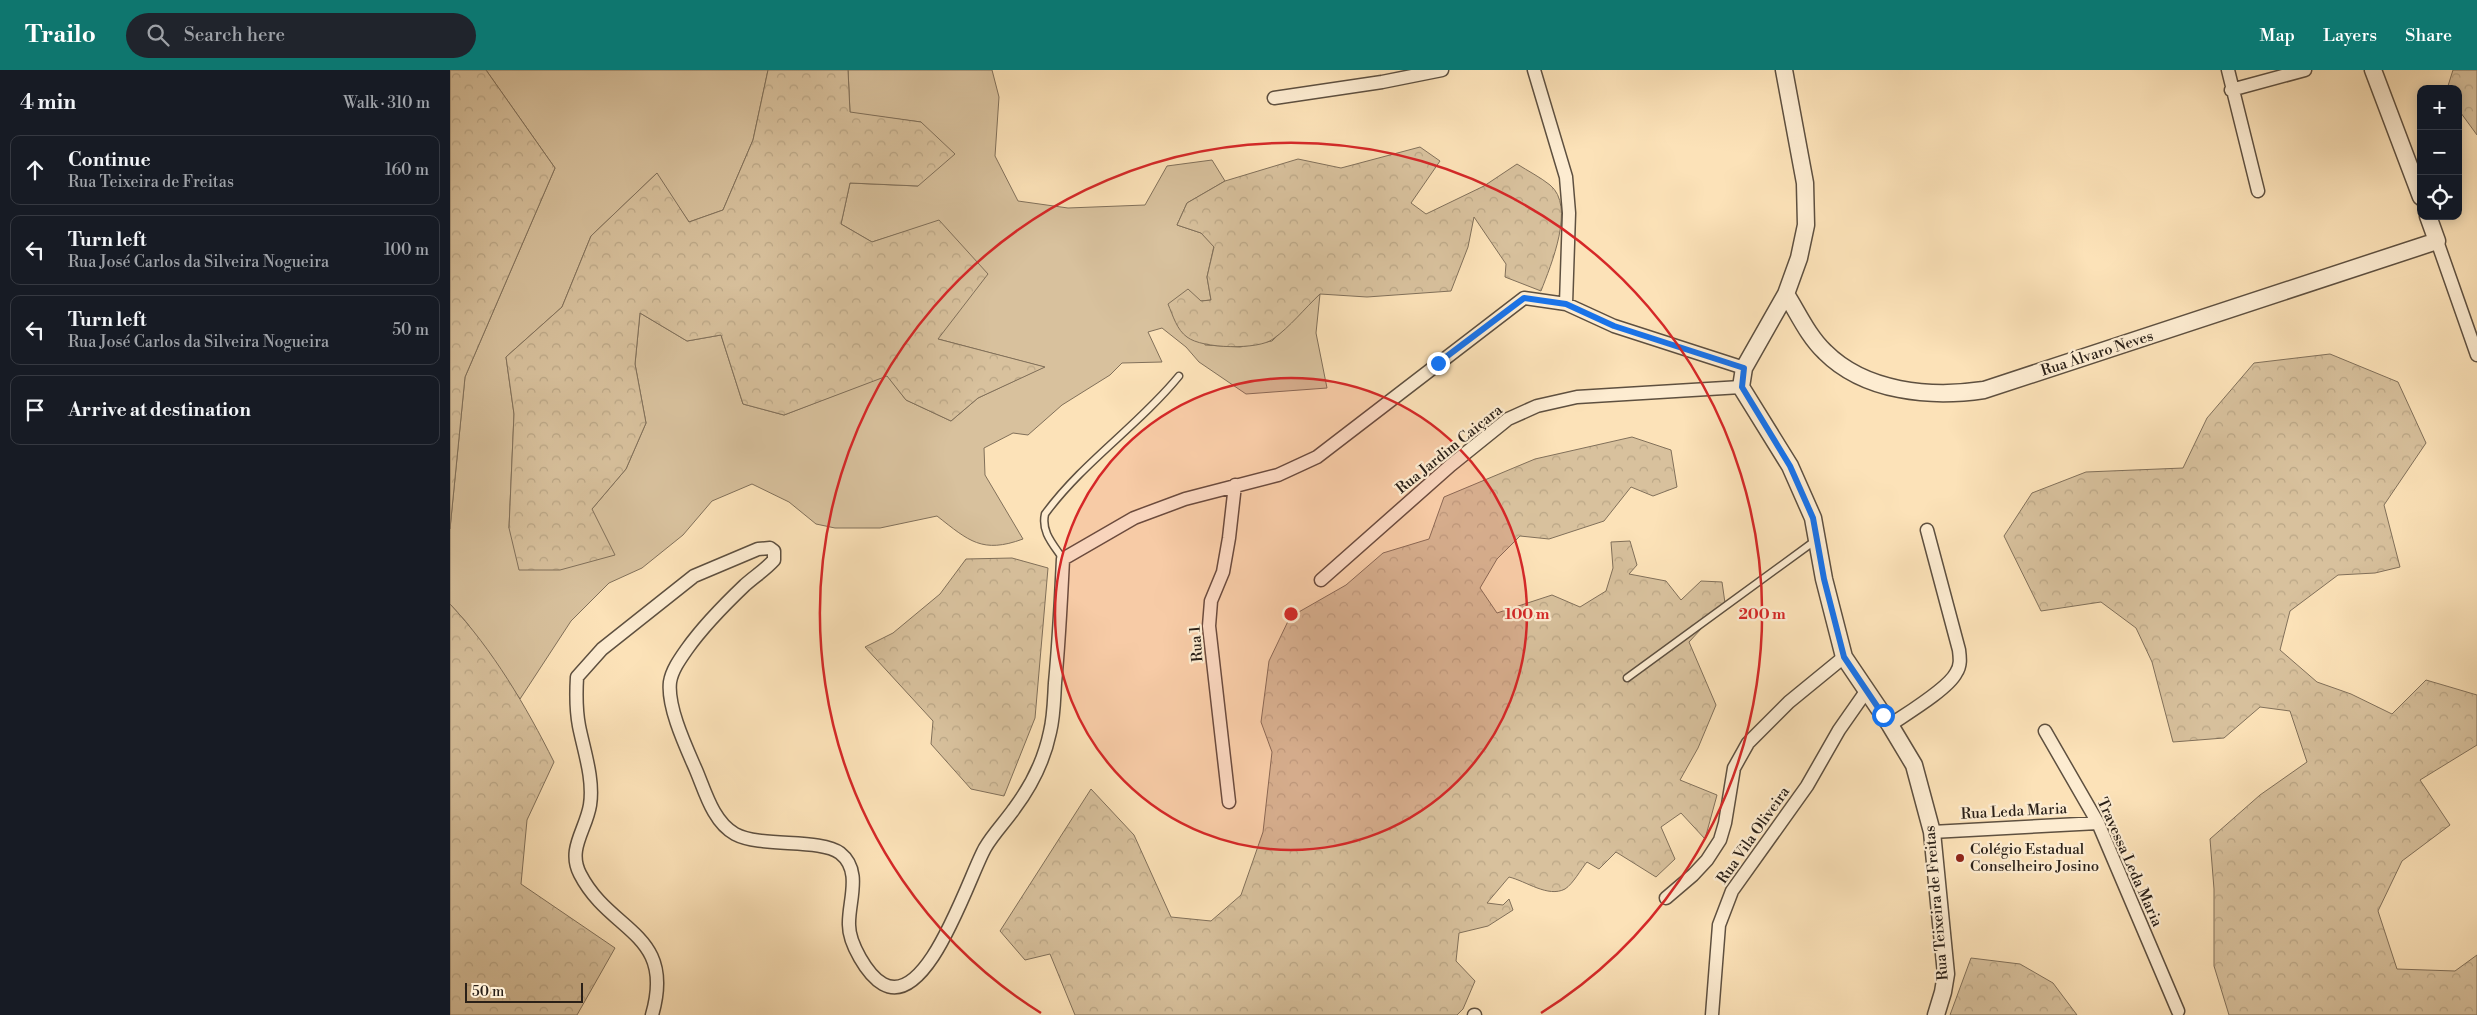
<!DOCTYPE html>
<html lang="en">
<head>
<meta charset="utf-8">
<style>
  body { margin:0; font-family:"Libre Bodoni",serif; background:#20242c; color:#f1f3f6 }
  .controls { position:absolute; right:15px; top:15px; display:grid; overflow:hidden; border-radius:10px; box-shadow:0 2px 12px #0003 }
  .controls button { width:45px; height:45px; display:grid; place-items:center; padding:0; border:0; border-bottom:1px solid #363941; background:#171b24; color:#f1f3f6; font:25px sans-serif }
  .scale { position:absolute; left:15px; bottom:12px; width:118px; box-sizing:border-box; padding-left:5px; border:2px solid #2a2018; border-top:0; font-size:14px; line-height:18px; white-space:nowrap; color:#2a2018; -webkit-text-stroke:4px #fdecd1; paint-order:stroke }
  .stop { position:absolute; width:15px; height:15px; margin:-11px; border:4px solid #1a73e8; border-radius:50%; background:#fff }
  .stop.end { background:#1a73e8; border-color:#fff; box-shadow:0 1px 5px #0008 }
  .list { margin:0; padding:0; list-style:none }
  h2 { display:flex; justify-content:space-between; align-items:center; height:65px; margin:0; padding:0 20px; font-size:21px }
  h2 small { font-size:16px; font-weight:400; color:#9ea1a6 }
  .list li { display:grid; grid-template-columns:32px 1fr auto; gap:15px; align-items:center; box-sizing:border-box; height:70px; margin:0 10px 10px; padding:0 10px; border:1px solid #363941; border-radius:10px }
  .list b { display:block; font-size:19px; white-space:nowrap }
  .list p { margin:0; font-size:16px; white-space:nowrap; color:#9ea1a6 }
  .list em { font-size:16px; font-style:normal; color:#9ea1a6 }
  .icon { flex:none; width:28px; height:28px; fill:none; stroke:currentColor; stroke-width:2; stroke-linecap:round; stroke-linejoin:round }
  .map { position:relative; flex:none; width:2027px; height:945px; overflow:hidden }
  header { display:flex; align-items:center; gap:30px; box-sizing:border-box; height:70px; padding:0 25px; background:#0f766e; color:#fff }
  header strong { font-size:24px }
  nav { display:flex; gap:28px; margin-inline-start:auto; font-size:18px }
  .search { width:350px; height:45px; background:#20242c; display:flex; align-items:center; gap:12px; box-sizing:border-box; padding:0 18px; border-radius:28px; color:#9ea1a6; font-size:19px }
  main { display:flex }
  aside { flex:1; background:#171b24 }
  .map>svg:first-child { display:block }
  .green { fill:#d8c19d; stroke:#81705a }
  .forest { fill:url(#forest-crowns); stroke:#81705a }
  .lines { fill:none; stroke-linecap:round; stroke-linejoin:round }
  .service-casing { stroke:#5e5040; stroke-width:9 }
  .minor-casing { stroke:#5e5040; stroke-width:15 }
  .tertiary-casing { stroke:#5e5040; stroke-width:19 }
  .service { stroke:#fdecd1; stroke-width:6 }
  .minor { stroke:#fdecd1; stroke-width:12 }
  .tertiary { stroke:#fdecd1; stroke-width:16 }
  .route { stroke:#1a73e8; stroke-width:6 }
  .ring { fill:none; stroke:#d62828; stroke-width:2.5 }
  .poi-dot { fill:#8f2418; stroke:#fdecd1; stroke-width:2 }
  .labels { text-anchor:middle; stroke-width:4.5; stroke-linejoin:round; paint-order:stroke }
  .street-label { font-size:15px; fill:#2a2018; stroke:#fdecd1 }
  .poi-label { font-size:15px; fill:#2a2018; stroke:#fdecd1; text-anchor:start }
  .centre { fill:#d62828; stroke:#fdecd1; stroke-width:2.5 }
  .ring-label { font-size:15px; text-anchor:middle; font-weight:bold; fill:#d62828; stroke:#fdecd1; stroke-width:4.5; stroke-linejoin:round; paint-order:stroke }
</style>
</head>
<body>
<header>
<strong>Trailo</strong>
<div class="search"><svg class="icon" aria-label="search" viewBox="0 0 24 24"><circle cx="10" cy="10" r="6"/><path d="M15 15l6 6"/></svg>Search here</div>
<nav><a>Map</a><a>Layers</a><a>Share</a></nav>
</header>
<main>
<aside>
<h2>4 min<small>Walk · 310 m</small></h2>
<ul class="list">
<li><svg class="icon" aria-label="ahead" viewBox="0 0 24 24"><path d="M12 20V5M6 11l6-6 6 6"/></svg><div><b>Continue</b><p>Rua Teixeira de Freitas</p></div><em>160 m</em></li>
<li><svg class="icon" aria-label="left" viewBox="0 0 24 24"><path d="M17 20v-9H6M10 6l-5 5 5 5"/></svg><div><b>Turn left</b><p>Rua José Carlos da Silveira Nogueira</p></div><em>100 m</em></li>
<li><svg class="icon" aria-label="left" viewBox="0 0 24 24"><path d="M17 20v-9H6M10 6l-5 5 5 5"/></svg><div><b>Turn left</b><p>Rua José Carlos da Silveira Nogueira</p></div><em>50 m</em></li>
<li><svg class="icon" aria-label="arrive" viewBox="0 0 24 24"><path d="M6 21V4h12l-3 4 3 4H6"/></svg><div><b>Arrive at destination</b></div></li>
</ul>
</aside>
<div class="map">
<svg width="2027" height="945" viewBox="0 0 2027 945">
  <defs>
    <pattern id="forest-crowns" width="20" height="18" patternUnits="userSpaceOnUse" patternTransform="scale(1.25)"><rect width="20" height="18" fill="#d8c19d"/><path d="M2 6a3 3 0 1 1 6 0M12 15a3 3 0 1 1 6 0" fill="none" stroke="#baa686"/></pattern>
  </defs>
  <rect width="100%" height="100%" fill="#fce2b8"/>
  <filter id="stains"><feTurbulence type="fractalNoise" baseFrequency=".004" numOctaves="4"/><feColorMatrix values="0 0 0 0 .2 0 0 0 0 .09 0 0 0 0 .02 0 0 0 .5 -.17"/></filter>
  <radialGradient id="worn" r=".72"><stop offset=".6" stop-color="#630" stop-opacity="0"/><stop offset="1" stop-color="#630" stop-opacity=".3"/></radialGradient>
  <!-- green -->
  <path class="green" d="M36,0H318L303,70L273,140L239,152L206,104L141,166L112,237L56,287L64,344L59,458L142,439L176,399L196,353L185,294L190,243L237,271L271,265L293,334L334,345L437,305L456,330L501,351L528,328L594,297L488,269L489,151L422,172L391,154L400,113L468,116L471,52L400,43L398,0H542L549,27L545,86L568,131L618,138L695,135L717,96L762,90L775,111L737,133L727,155L751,163L764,176L757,207L761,230L751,231L755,275L790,277L822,271L870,224L866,263L877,318L796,324L749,292L736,277L712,258L698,262L712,292L672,293L660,305L612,335L578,365L563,363L534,378L535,405L573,469C532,484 519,471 487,446L430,458H385L366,454L339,432L302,414L262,431L233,465L192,498L159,513L121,551L70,629L17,553L0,534V459L15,307L105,98Z"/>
  <!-- forest -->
  <path class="forest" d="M0,0H36L105,98L15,307L0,459Z
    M318,0H398L400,42L471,52L505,84L468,116L400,113L391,154L422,172L489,150L538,204L488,269L595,297L528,328L501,351L456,330L437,306L334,345L293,334L271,265L237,271L190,243L185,294L196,353L176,399L142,439L165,485L110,500H69L59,458L64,344L56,287L112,237L141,166L207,103L239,152L273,140L303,70Z
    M2003,0H2027V65L2008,39V19H1997Z
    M970,77L990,91L961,133L976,144L1034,116L1067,94C1078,101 1090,107 1100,115C1126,136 1101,195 1091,221L1055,207L1056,194L1024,147L1018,177L1001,221L917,227L870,224C855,238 840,257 823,269C809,280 752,279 737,267C727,260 723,246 718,234L738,219L751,231L761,230L757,207L764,177L751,163L727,155L737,133L775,111L848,89L891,98Z
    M1880,284L1948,312L1976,373L1934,435L1950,497L1925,503L1888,505L1840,541L1830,580L1867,612L1901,624L1942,644L1976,610L2027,625V675L1970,710L2000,755L1952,791L1928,841L1947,899L2005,901L2027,885V945H1779L1764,896V819L1760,769L1810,725L1857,692L1840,641L1810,637L1774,668L1723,672L1702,592L1686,558L1651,532L1591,541L1554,466L1582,423L1636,402L1733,398L1757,348L1804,293Z
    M1182,367L1221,380L1227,417L1203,426L1181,417L1154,451L1099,469L1070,466L1047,489L1030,518L1047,543L1102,525L1130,537L1156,521L1163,498L1161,472L1180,471L1187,495L1179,504L1216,511L1231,530L1251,511L1272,512L1275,533L1239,572L1266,635L1248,678L1230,710L1267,725L1255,769L1231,743L1211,757L1225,789L1206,807L1166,782L1149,799L1137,792C1131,799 1123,814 1115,819C1098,828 1076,811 1059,807L1037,833L1053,835L1059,829L1063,840L1038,856L1009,863L1006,891L1025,911L1013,939L1007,945H625L600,884L575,890L550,861L641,719L684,765L721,847L761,851L791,825L813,762L822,682L811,652L819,591L840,547L896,515L933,483L979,469L994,427L1085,389Z
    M562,488L598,498L585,648L554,726L521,719L481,674L483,651L415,577L443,563L490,524L516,489Z
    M0,534C43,580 76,636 104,692L77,750L71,814L165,878L127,945H0Z
    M1521,888L1570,894L1603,913L1627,945H1500Z"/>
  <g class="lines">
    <defs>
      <path id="service" d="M613,489C603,474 591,462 595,444C633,392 688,356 729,306
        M1177,608L1366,470"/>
      <path id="minor" d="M1084,0L1116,107L1119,143L1116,234
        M1778,0L1808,121
        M1781,20L1855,0
        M824,28L932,12L992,0
        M1987,171L2027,285
        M871,510L1001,395L1058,349L1087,336L1127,327L1291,317
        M1440,655C1456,644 1498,619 1506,603C1511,596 1510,588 1509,580L1477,460
        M1595,661L1648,753L1728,941
        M779,732L759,556L761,531L773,502L779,468L785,415
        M1482,762L1648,753
        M1216,828L1243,805L1257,790L1270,770L1275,753L1284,698L1298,673L1339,632L1394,587
        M202,945C226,862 160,863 130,804C117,779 136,760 140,735C144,709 134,681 129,656C126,640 126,624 127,607L152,579L244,506L308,479L320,478L324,481V490C315,500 305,506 295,515C274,535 254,555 237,579C230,589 222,600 220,612C217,637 236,677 246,700C255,721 263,752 285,764C311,778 370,768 390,783C413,801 398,832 399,855C399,873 417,905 433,914C478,939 519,806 535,778C543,764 555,752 564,739C582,715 594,691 600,662C604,646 604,629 605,613C609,572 611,530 613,489L684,448L735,429L828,405L867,387L1074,228L1116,234L1164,256L1294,298
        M1024,945H1025
        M1262,945L1269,855L1282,821L1357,716L1389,660L1417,620"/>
      <path id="tertiary" d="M1334,0L1355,113L1356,155L1349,188L1336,224L1294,298L1291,317L1340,396L1363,448L1374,509L1394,587L1440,655L1464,695L1482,762L1496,904L1493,922L1486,945
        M1923,0L1971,127
        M1336,224C1348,243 1358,266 1375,282C1415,322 1480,328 1534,320L1987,171L1978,146"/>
    </defs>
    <!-- service casing -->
    <use href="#service" class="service-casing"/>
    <!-- minor casing -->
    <use href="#minor" class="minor-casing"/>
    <!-- tertiary casing -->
    <use href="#tertiary" class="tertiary-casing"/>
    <!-- service -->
    <use href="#service" class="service"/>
    <!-- minor -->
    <use href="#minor" class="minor"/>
    <!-- tertiary -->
    <use href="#tertiary" class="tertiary"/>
  </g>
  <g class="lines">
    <!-- route -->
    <path class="route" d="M988,293L1074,228L1116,234L1164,256L1294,298L1292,317L1340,396L1363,448L1374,509L1394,587L1433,645"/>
  </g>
  <!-- distance rings -->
  <circle cx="841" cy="544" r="236" fill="#d62828" fill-opacity=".12"/>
  <g class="ring">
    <circle cx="841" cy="544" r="236"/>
    <path d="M591 943A471 471 0 1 1 1091 943"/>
  </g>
  <!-- markers -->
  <circle class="poi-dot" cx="1510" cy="788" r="5"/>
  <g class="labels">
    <!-- street labels -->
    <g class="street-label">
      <text transform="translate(1647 283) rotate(-18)" y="5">Rua Álvaro Neves</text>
      <text transform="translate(999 379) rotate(-39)" y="5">Rua Jardim Caiçara</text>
      <text transform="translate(746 574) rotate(-95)" y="5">Rua 1</text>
      <text transform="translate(1564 741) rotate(-3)" y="5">Rua Leda Maria</text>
      <text transform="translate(1303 765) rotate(-55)" y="5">Rua Vila Oliveira</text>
      <text transform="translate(1680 792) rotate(66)" y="5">Travessa Leda Maria</text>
      <text transform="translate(1486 833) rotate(-95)" y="5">Rua Teixeira de Freitas</text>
    </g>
    <!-- poi labels -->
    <g class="poi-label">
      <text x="1520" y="784">Colégio Estadual<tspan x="1520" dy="17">Conselheiro Josino</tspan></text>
    </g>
  </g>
  <circle cx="841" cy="544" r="8" class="centre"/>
  <g class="ring-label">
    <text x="1077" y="549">100 m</text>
    <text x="1312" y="549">200 m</text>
  </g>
  <rect width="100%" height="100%" filter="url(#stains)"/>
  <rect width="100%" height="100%" fill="url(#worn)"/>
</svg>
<div class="controls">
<button>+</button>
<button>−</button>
<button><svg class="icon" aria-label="locate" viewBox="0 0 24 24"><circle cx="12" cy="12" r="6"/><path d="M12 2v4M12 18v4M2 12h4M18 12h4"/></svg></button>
</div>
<div class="scale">50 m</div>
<div class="stop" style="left:1433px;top:645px"></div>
<div class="stop end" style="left:988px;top:293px"></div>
</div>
</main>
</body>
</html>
